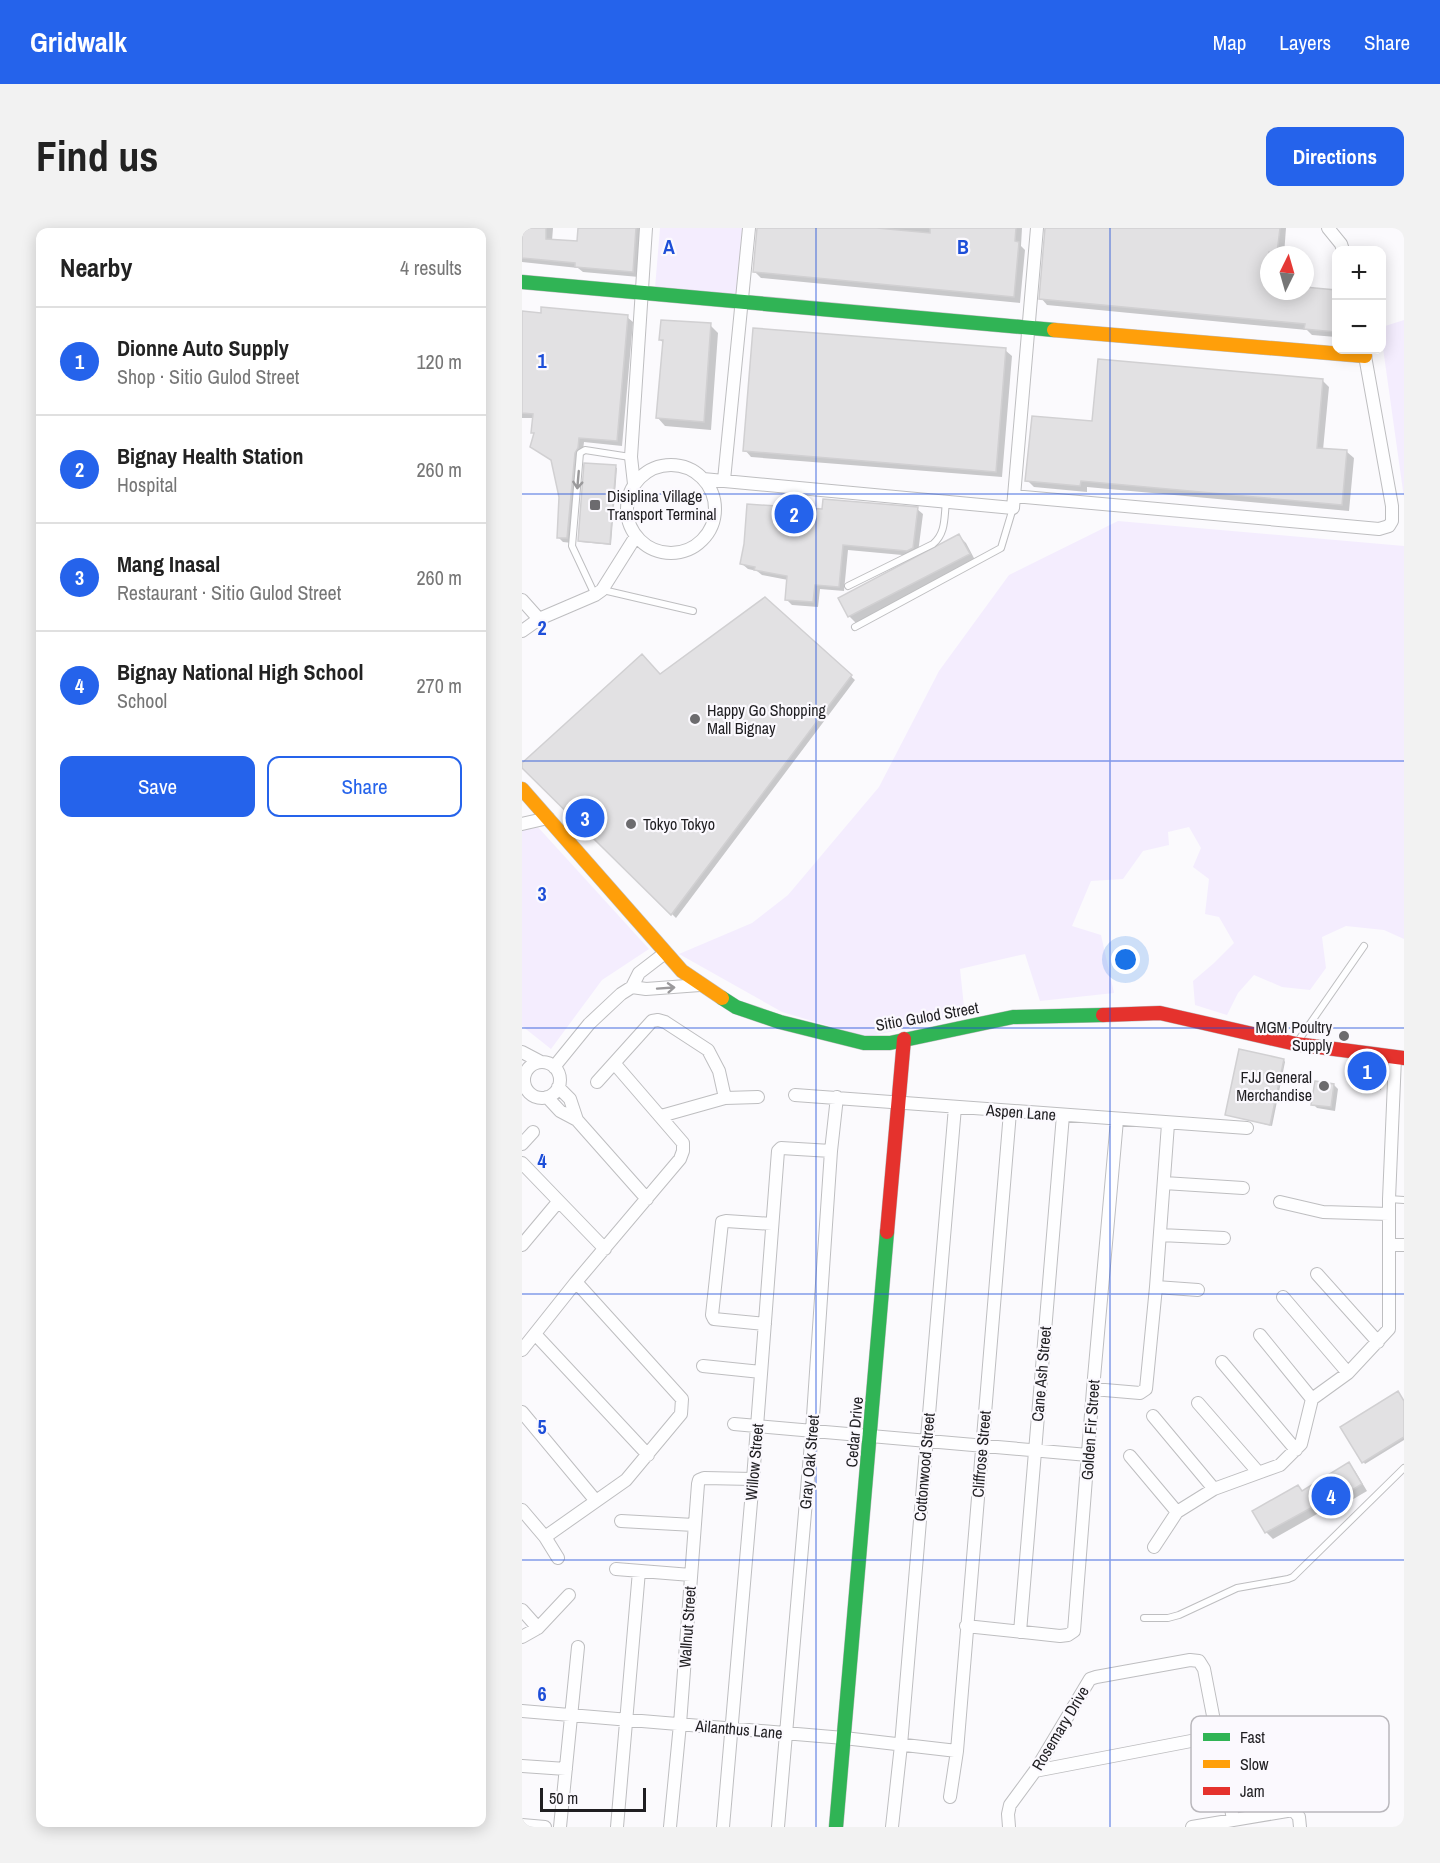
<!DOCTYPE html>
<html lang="en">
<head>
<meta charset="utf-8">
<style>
  body { margin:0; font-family:"Archivo Narrow",sans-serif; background:#f2f2f2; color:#222 }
  .controls { position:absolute; right:18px; top:18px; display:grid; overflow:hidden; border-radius:12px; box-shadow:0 3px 15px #0003 }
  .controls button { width:54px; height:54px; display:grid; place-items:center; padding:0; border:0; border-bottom:2px solid #e0e0e0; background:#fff; color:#222; font:30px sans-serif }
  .compass { position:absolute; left:738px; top:18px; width:54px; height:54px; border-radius:50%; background:#fff; box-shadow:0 3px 15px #0003; rotate:5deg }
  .scale { position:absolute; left:18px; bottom:15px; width:106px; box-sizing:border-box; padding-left:6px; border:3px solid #1f1e21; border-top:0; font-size:16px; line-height:21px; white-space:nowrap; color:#1f1e21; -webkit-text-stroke:4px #fbf9fe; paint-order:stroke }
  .you { position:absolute; left:604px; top:732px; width:21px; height:21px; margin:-15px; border:4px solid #fff; border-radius:50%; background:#1a73e8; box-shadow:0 0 0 9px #1a73e833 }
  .badge { display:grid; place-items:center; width:39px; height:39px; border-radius:50%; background:#2563eb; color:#fff; font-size:20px; font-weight:700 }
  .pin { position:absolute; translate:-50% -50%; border:3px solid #fff; box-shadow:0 2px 6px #0006 }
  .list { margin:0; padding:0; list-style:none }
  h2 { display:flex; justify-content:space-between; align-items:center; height:78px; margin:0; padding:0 24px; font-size:26px }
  h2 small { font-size:20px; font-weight:400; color:#767676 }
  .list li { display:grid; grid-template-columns:39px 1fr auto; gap:18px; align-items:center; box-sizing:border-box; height:108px; padding:0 24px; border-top:2px solid #e0e0e0 }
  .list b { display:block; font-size:22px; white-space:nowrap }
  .list p { margin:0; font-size:20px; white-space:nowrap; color:#767676 }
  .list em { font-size:20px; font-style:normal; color:#767676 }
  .actions { display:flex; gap:12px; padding:18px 24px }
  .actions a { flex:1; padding:14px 0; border:2px solid #2563eb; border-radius:12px; text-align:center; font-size:21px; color:#2563eb }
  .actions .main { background:#2563eb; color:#fff }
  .map { position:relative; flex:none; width:882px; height:1599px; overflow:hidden; border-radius:12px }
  header { display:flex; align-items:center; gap:36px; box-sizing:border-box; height:84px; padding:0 30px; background:#2563eb; color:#fff }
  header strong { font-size:28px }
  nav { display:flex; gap:33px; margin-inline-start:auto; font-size:21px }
  .intro { display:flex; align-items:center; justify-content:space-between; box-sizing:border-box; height:144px; padding:0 36px }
  h1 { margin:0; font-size:42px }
  .button { padding:15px 27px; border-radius:12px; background:#2563eb; color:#fff; font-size:21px; font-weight:700 }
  main { display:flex; gap:36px; padding:0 36px }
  aside { flex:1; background:#fff; border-radius:12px; box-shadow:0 3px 15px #0003 }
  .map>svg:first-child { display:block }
  .green { fill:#f4edfe }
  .shadow { fill:#0003 }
  .building { fill:#e2e1e3; stroke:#d1d0d2; stroke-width:1.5 }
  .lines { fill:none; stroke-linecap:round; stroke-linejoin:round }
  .lane-casing { stroke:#bebec0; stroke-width:8 }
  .street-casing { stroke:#bebec0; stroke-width:14 }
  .fast-casing { stroke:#bebec0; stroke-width:15 }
  .slow-casing { stroke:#bebec0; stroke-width:15 }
  .jam-casing { stroke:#bebec0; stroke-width:15 }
  .lane { stroke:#fefeff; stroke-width:6 }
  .street { stroke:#fefeff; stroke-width:12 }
  .fast { stroke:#30b455; stroke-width:14 }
  .slow { stroke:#ff9f0a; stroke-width:14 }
  .jam { stroke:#e5322d; stroke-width:14 }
  .oneway { stroke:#9a999b }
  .grid { fill:none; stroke:#1d4ed8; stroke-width:1.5; stroke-opacity:0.55 }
  .poi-dot { fill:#6c6b6e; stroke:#fbf9fe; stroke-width:2 }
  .labels { text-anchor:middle; stroke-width:4.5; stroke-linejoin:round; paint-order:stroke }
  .poi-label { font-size:16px; fill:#1f1e21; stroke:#fbf9fe; text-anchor:start }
  .street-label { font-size:16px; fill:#1f1e21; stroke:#fbf9fe }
  .key { fill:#fbf9fe; stroke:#b9b7bc; stroke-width:1.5 }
  .key-label { font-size:16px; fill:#1f1e21 }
  .grid-label { font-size:20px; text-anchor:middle; font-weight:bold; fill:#1d4ed8; stroke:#fbf9fe; stroke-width:4.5; stroke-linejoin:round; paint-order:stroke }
</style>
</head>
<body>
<header>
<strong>Gridwalk</strong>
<nav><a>Map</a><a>Layers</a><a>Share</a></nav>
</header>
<div class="intro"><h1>Find us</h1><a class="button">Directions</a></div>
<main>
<aside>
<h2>Nearby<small>4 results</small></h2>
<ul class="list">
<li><span class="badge">1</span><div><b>Dionne Auto Supply</b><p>Shop · Sitio Gulod Street</p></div><em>120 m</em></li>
<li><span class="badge">2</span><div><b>Bignay Health Station</b><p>Hospital</p></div><em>260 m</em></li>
<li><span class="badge">3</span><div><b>Mang Inasal</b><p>Restaurant · Sitio Gulod Street</p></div><em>260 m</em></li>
<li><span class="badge">4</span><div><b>Bignay National High School</b><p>School</p></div><em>270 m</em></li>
</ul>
<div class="actions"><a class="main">Save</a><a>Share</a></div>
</aside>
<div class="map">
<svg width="882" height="1599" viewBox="0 0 882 1599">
  <rect width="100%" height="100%" fill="#fbfafd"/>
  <!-- green -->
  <path class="green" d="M138,0H221L215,68L133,60Z
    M882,92V270L860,113V99Z
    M596,293L882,318V711L862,702L824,698L800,709L804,740L788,762L760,759L732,747L716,765L705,787L673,777L671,753L692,735L712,715L697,689L683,686L687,651L671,639L679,620L667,599L646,604L647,617L621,623L601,651L569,653L550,698L579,707L592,765L518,773L503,726L438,741L443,788L344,809L260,784L157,726L230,695L266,667L357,559L417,443L487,347Z
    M14,597L127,721L80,752L29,821L0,798V603Z"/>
  <!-- shadow -->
  <path class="shadow" d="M0,0H31L30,13L57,15L58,0H121L117,49L61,44L56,40L0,34Z
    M235,0H500L499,18L503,22L498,75L239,50L232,43Z
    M524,0H764L762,27H747V63H783V42L789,48L788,61L814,64V109L790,107L785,102L525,77L519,70Z
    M0,85L105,89L111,94L100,218L62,214L50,315L41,314L36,309L39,269L31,234L10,218L13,207L11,204L12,190H0Z
    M188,97L196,105L189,202L143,198L135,189L142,115L138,112Z
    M483,122L490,128L480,249L229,229L223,222Z
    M800,152L807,159L801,222L825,224L832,230L827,283L565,259V264L512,259L505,252L572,194Z
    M93,239L95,240L89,317L59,314L57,312Z
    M395,281L401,286L396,325L391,328L326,322L322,363L298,361L296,379L270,377L264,371L266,352L240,347L235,343L226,341L220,336L302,283Z
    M437,308L444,315L453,332L334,395L327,388Z
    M243,371L333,452L154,690L0,537L138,448Z
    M762,832L763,834L750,898L705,887Z
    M855,842L860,846L859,862H838L834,858Z
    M812,857L816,861L813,883L795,880L791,876Z
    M882,1174V1212L843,1236L820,1200Z
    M826,1236L833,1243L845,1263L806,1286L802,1282L751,1311L744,1304L732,1283L776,1258L781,1264Z"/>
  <!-- building -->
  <path class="building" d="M0,0H24V11L55,13L56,0H114L111,44L53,39V35L0,30Z
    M235,0H355L408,5V0H494L493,13L497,14L492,69L231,44Z
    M523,0H758L755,25L747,24V63H783V59L814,62V104L782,101L783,96L517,71Z
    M19,79L106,87L95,213L57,210L56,220L53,225L45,310H35L37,269L29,232L8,219L12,205H9L11,186L0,185V83L19,85Z
    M139,92L189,95L182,194L134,190L141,112H137Z
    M231,100L484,120L474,244L221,223Z
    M576,131L801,151L795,220L825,222L820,277L559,253L558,258L503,253L510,188L570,193Z
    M62,235L94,237L88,316L56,313Z
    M301,271L396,279L391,320L385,323L321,317L317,359L293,357L291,374L263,372L265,348L232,342L233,339L218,336L222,316L225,276L300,281Z
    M437,306L448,326L326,389L316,370Z
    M243,369L330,447L149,687L0,540V535L120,426L138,446Z
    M717,821L762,831L748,897L703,887Z
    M834,840H856L855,859H833Z
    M793,853L812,856L809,879L789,877Z
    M876,1163L882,1173V1209L840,1235L818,1199Z
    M827,1234L840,1256L799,1281L796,1276L743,1305L730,1283L776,1257L780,1263Z"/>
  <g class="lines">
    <defs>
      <path id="lane" d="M326,358L411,316C424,305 422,290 424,274
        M81,362L171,383
        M73,367L50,318L58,225L63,222L108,229
        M333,399L479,320L491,280
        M776,813L842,718
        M867,971L882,972
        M622,1390H646L657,1387L715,1360L766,1351L771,1349L882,1240"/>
      <path id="street" d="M806,0L819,16L821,22
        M105 281a44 44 0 1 1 88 0a44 44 0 1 1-88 0Z
        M181,251L491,280L515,0
        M202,252L227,0
        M112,256L109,229L124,0
        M492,268L857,301L867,298L870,293V278L843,128
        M0,372L17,391
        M0,403L17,391L73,367L80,362L114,308
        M0,596L26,590
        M110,759L124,761L178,757
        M0,824L19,834
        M2 852a18 18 0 1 1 36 0a18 18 0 1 1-36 0Z
        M32,839L67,796L99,766L110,759L117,745L143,725
        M75,854L130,793L136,792L143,794L186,822L197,843L203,870
        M273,867L725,900
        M25,869L38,883L55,892L48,871L36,859
        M139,888L203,870L236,869
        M55,892L125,971
        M0,916L11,904
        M0,935L83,1021
        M642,955L721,960
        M758,974L801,984L867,986
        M638,1007L702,1010
        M0,1017L36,974
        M867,1017H882
        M795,1046L856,1114
        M634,1059L676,1062
        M761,1069L826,1145
        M243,1096L192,1091L190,1087L200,994L204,993L250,996
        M13,1106L126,1227
        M738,1107L790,1171
        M0,1122L54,1054L158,931L161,923V915L92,835
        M700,1134L774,1222
        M181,1138L239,1144
        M571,1161L618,1165L624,1161L634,1059L646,896
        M676,1175L736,1244
        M0,1184L74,1273
        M631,1188L692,1261
        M212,1196L566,1227
        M608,1228L655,1284
        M0,1282L23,1309L36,1330
        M99,1293L172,1297
        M23,1309L104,1252L159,1186L160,1171L54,1054
        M632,1319L655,1284L692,1261L758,1237L779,1216L790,1171L826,1145L867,1101V971L873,830
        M94,1341L169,1347
        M0,1382L16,1400
        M444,1398L538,1408L546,1407L552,1403L571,1161L595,892
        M498,1404L541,887
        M0,1409L16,1400L47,1367
        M0,1483L322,1510L435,1523
        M0,1538L44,1541
        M513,1543L695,1508
        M428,1569L435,1523L488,884
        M0,1597L23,1599
        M38,1599L56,1419
        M95,1599L117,1343
        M148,1599L158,1496L176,1256L177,1252L182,1250L231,1251
        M201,1599L231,1251L256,923L259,920L309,923
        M256,1599L290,1203L309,923L315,869
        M370,1599L379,1517L433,879
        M487,1599L486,1586L488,1577L513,1543L568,1451L574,1449L668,1432L677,1433L682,1441L711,1591
        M670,1599L771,1582L777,1589L778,1599"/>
      <path id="fast" d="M0,54L532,102
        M200,770L214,779L258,794L342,815H368L491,789L581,787
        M314,1599L365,1004"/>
      <path id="slow" d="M532,102L843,128L842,122
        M0,561L160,743L200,770"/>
      <path id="jam" d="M581,787L638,785L774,816L882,830
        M365,1004L382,811"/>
    </defs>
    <!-- lane casing -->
    <use href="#lane" class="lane-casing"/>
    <!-- street casing -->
    <use href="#street" class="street-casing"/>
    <!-- fast casing -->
    <use href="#fast" class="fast-casing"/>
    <!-- slow casing -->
    <use href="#slow" class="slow-casing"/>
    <!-- jam casing -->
    <use href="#jam" class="jam-casing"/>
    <!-- lane -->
    <use href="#lane" class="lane"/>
    <!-- street -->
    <use href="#street" class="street"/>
    <!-- fast -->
    <use href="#fast" class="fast"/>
    <!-- slow -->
    <use href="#slow" class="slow"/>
    <!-- jam -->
    <use href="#jam" class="jam"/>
  </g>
  <!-- one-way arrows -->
  <defs><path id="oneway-shaft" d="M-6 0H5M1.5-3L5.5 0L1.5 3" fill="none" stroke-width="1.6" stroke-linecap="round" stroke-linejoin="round" transform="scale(1.5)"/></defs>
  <g class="oneway">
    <use href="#oneway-shaft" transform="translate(56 252) rotate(95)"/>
    <use href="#oneway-shaft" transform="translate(144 760) rotate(-4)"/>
  </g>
  <!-- grid -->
  <path class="grid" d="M294,0V1599M588,0V1599M0,266H882M0,533H882M0,800H882M0,1066H882M0,1332H882"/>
  <!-- markers -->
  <g class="poi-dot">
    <rect x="67" y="271" width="12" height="12" rx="3"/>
    <circle cx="173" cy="491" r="6"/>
    <circle cx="109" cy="596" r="6"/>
    <circle cx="822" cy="808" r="6"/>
    <circle cx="802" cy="858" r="6"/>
  </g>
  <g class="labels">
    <!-- poi labels -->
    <g class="poi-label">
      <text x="85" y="274">Disiplina Village<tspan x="85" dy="18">Transport Terminal</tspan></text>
      <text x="185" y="488">Happy Go Shopping<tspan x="185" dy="18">Mall Bignay</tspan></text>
      <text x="121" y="602">Tokyo Tokyo</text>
      <text x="810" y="805" text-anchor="end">MGM Poultry<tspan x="810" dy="18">Supply</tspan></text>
      <text x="790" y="855" text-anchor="end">FJJ General<tspan x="790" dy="18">Merchandise</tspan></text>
    </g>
    <!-- street labels -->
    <g class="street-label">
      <text transform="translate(405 788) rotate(-10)" y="6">Sitio Gulod Street</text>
      <text transform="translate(499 884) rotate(4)" y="6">Aspen Lane</text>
      <text transform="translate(519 1146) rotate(-85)" y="6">Cane Ash Street</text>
      <text transform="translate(568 1202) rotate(-86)" y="6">Golden Fir Street</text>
      <text transform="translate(332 1204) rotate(-85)" y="6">Cedar Drive</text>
      <text transform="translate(459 1226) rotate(-85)" y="6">Cliffrose Street</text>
      <text transform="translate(232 1234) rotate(-85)" y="6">Willow Street</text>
      <text transform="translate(287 1234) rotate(-85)" y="6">Gray Oak Street</text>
      <text transform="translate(402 1239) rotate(-85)" y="6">Cottonwood Street</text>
      <text transform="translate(165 1399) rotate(-86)" y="6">Wallnut Street</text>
      <text transform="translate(538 1500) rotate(-59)" y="6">Rosemary Drive</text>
      <text transform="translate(217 1501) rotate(5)" y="6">Ailanthus Lane</text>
    </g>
  </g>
  <!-- legend -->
  <rect x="669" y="1488" width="198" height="96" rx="9" class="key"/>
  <rect x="681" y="1505" width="27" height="8" fill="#30b455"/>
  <rect x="681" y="1532" width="27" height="8" fill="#ff9f0a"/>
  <rect x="681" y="1559" width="27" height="8" fill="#e5322d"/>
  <g class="key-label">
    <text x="718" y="1515">Fast</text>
    <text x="718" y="1542">Slow</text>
    <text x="718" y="1569">Jam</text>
  </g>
  <g class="grid-label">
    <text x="147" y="26">A</text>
    <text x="441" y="26">B</text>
    <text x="20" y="140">1</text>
    <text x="20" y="407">2</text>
    <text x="20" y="673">3</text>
    <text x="20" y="940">4</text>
    <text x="20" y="1206">5</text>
    <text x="20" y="1473">6</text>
  </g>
</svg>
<div class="controls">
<button>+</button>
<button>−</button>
</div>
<svg class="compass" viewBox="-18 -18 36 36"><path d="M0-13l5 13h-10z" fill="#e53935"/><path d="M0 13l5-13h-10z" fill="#767676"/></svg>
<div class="scale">50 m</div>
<div class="you"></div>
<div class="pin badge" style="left:845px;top:843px">1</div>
<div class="pin badge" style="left:272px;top:286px">2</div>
<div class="pin badge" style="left:63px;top:590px">3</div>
<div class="pin badge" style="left:809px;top:1268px">4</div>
</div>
</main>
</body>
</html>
